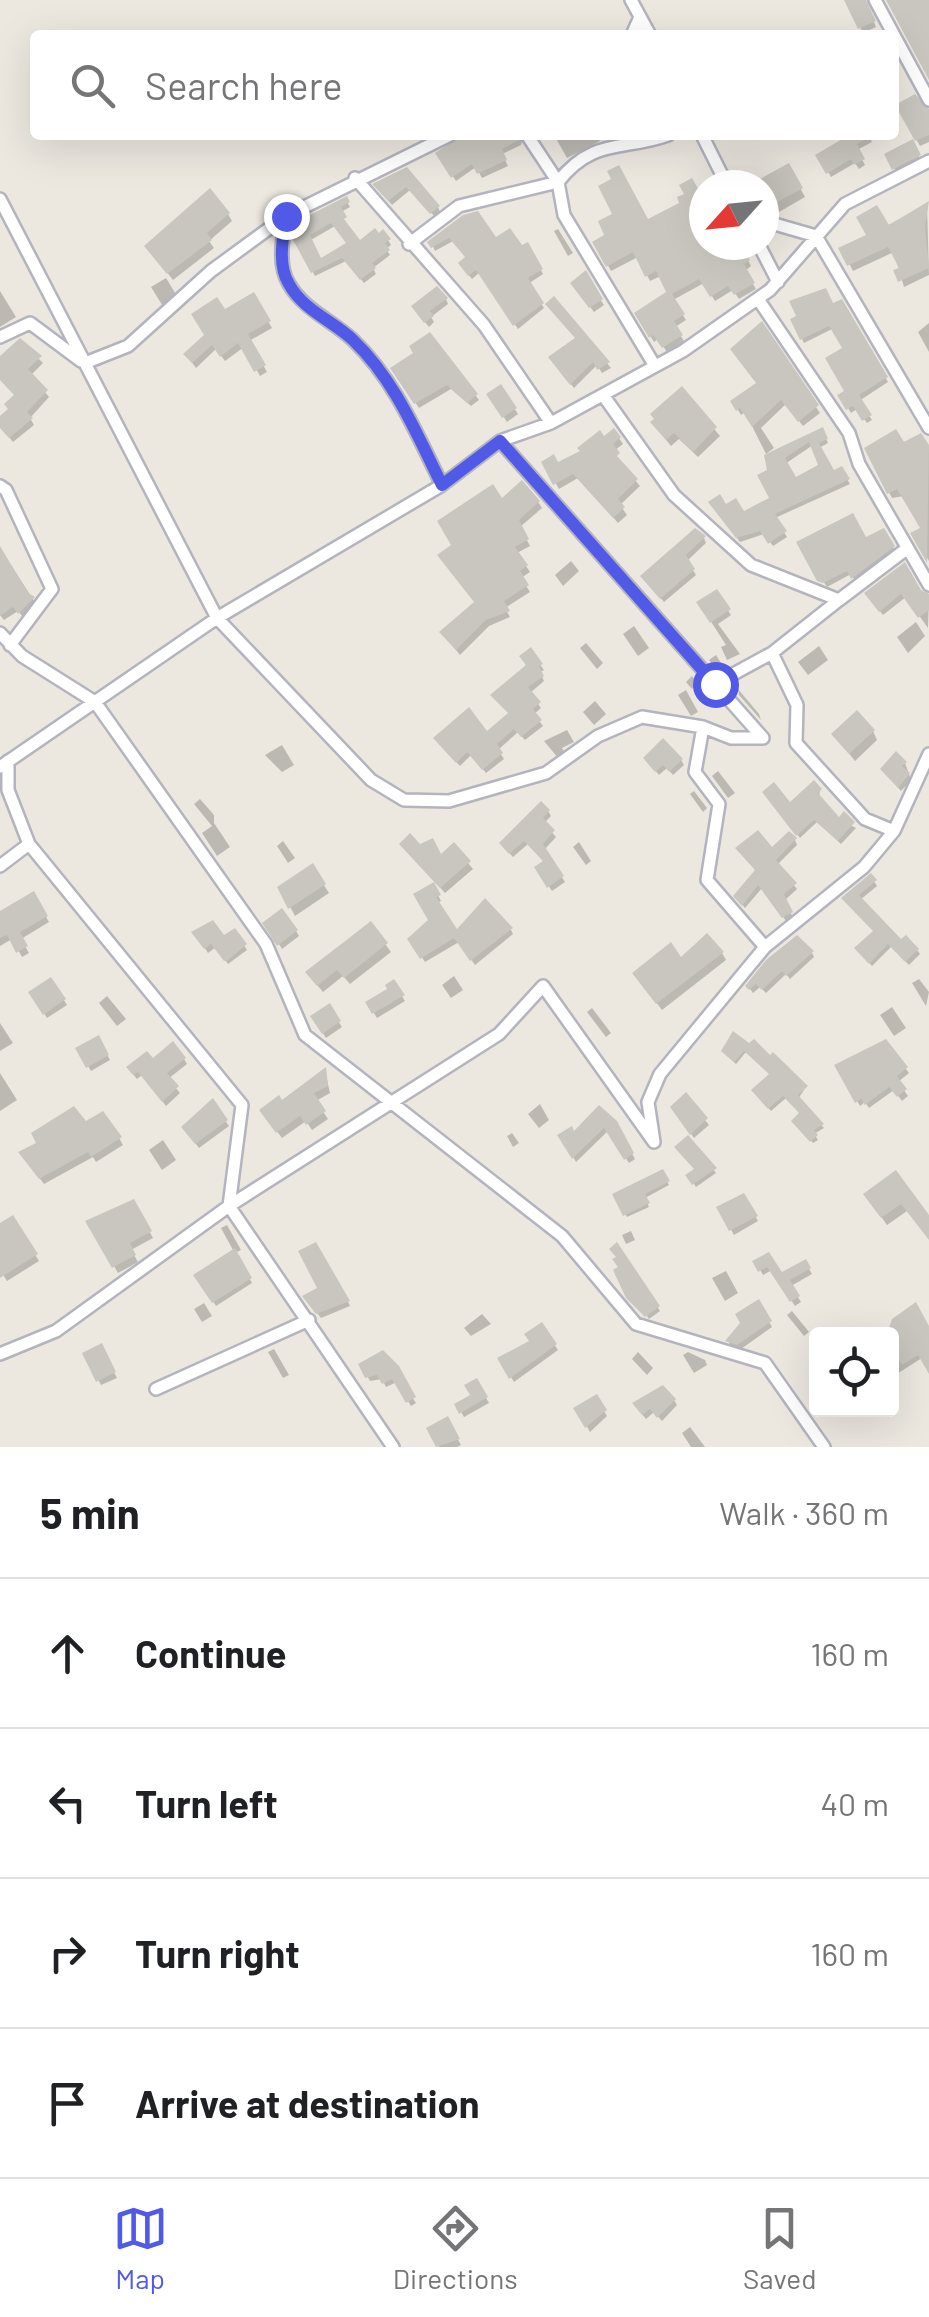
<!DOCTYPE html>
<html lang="en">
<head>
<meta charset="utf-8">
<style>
  body { margin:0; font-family:Barlow,sans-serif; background:#f2f2f2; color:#202124 }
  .controls { position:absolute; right:30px; bottom:30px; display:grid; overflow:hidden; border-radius:10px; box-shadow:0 10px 40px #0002 }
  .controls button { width:90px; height:90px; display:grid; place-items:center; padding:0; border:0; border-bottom:2px solid #e0e0e0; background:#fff; color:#202124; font:50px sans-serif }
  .compass { position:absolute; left:689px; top:170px; width:90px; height:90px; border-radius:50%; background:#fff; box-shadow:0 10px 40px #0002; rotate:243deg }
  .stop { position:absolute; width:30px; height:30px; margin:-22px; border:8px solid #5159e7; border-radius:50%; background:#fff }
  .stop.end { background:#5159e7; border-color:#fff; box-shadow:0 2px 10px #0008 }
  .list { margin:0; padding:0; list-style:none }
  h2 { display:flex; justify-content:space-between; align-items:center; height:130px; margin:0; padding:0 40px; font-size:42px }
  h2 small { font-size:32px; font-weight:400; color:#757577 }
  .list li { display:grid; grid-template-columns:65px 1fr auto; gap:30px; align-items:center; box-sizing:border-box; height:150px; padding:0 40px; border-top:2px solid #e0e0e0 }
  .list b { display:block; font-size:38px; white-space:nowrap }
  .list em { font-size:32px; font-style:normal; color:#757577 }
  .icon { flex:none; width:55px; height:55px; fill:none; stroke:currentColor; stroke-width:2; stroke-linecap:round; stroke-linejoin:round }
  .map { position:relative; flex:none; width:929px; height:1447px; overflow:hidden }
  .search { position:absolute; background:#fff; box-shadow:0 10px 40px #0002; left:30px; right:30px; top:30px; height:110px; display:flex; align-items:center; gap:25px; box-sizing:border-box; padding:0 35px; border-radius:10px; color:#757577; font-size:38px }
  .sheet { height:730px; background:#fff }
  nav { display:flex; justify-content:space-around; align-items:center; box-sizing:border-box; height:140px; border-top:2px solid #e0e0e0; background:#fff; font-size:28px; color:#757577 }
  nav a { display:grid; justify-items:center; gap:5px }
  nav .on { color:#5159e7 }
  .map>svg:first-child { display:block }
  .shadow { fill:#0003; fill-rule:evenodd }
  .building { fill:#c8c6be; fill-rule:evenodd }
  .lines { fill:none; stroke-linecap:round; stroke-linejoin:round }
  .minor-casing { stroke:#b3b4be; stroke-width:16 }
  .minor { stroke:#fff; stroke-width:11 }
  .route { stroke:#5159e7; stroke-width:12 }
</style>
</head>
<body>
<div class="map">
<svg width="929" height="1447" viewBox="0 0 929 1447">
  <rect width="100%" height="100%" fill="#ece8e0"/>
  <!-- shadow -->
  <path class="shadow" d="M847,0H865L876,27L863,33Z
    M898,106L929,112V142L920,146Z
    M473,135H524L521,145L502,154L508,166L482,178L476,167L456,181L438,154Z
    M554,135H597L600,141L567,158Z
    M855,135H868L872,142L857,150L865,165L859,169L855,163L831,177L819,156Z
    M912,143L921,160L897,173L887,156Z
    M788,166L805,197L779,212L762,181Z
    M406,170L438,207L440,212L435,217L410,190L392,205L378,189Z
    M704,199V245H740L751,266L745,271L756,289L739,299L733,290L715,301L704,283L673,300L686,320L675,327L684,341L667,352L658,339L654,342L637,314L669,293L661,276L650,281L638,257L611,271L596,243Z
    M346,200L350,207L341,212L344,224L359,243L388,240L391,245L386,249L390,255L373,268L376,274L364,283L346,261L315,276L295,238ZM335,226L349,245L320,261L311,240Z
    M927,205L929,275L904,287L894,252L853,271L842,249Z
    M228,214L232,221L209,241L214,248L173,280L152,253Z
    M464,217L496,241L522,248L527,246L543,274L528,284L544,308L518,329L480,272L472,279L463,268L467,258L453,241L435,251L431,242Z
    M558,229L573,253L568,256L554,231Z
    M584,275L604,305L594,312L576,288Z
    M166,278L177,296L164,308L151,287Z
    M0,291L16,317L0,327Z
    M253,295L272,328L249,341L267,372L260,376L244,347L225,361L216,349L196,368L190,360L224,312Z
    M446,299L448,304L431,317L434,322L429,327L417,312Z
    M554,299L611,368L602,373L597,365L574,388L553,362L578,340Z
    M841,302L888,382L859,401L872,420L867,423L857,409L851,413L841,396L847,392L845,349L834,328L804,343L793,320Z
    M929,323V352L918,332Z
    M761,325L820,413L803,426L786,404L761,428L774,448L766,454L745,412L741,415L733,402L759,384Z
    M20,341L43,363L31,375L49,397L30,418L34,425L13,442L0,426L16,396L0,377V359Z
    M416,354L476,396L479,400L471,406L451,389L419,408L393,369Z
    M500,387L518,414L507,422L489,395Z
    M682,390L720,436L698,457L679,439L671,446L658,430L657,420Z
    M822,430L828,443L819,448L834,474L841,469L850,484L775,518L787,537L773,546L764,534L740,542L713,506L743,515L772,499L767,456ZM813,445L821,466L795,480L785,464Z
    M614,431L623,444L615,450L619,462L640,486L620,505L627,515L618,523L578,478L559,489L544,463L557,466Z
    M920,436L929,449V561L913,534L923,529L904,496L892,498L869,455Z
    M502,502H538L542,508L520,527L530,546L517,553L530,572L521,578L530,592L505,608L510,617L489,626L460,655L446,638L476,603Z
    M883,531L896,552L856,582L851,574L827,587L799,543L866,541Z
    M704,538L706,543L687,561L696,575L664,602L646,581Z
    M0,548L36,604L23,617L18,611L4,620L0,615Z
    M571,561L579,571L563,586L555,575Z
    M904,566L924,596H929L928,628L906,597L883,615L870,598Z
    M716,592L731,615L718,624L740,654L727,660L721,647L726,645L699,603Z
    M916,622L925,636L908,653L897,637Z
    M634,626L649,648L638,656L623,634Z
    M586,643L603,663L597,669L580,648Z
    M819,646L828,660L808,675L798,662Z
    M530,651L544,670L540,672L544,681L530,693L541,708L534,714L543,726L525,740L518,732L498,750L504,759L486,773L471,755L460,766L439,743L487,735L510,714Z
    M716,655L724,668L718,672L709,660Z
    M692,676L698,683L692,689L686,682Z
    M738,689L759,714L761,720L739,695Z
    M686,690L698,712L691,716L678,695Z
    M595,701L606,714L594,725L583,712Z
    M567,730L574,742L562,748L565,753L558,758L544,741Z
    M873,731L877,740L855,761L834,735Z
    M282,745L294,765L282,772L265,755Z
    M681,760L684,765L673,775L667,768L659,775L649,763Z
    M905,763L911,780L901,791L884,772Z
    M718,771L735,793L728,798L712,776Z
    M820,790L819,798L839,820L856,828L841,844L817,822L800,838L767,796L790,806Z
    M694,791L707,808L703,812L690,794Z
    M200,799L214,815V823L230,847L217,856L202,833L212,826L194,804Z
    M548,811L551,816L544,823L556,837L544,850L565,882L552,891L537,868L545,863L528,844L513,857L505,848Z
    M795,840L797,845L777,865L797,889L785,900L793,918L786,921L762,888L745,908L739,901L757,871L772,851Z
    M283,841L295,858L288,863L277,846Z
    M579,842L591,861L586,865L573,847Z
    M454,846L473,869L445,893L406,851L420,847L440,857Z
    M312,867L329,893L295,916L280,888Z
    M871,877L877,886L860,900L901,943L917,950L920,954L909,965L891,947L872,966L860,952L875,932L847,902Z
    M433,886L441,901L437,903L457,933L511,930L513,934L475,965L459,942L425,962L410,939L431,921Z
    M33,895L49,922L21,939L29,953L22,957L12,939L0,946V912Z
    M266,923L296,931L299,936L282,949Z
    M371,925L391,952L350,984L343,976L323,992L313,980Z
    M235,931L247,950L228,964L216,947L208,953L195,933L224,939Z
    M722,953L726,960L662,1010L640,981L681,961Z
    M812,953L814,957L790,979L786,974L766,993L760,987L753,993L748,986Z
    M454,976L463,990L451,998L442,985Z
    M919,979L929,992L926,1006L912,983Z
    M51,980L67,1005L47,1018L32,993Z
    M393,982L405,1001L377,1018L368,1003L391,990Z
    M107,996L126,1019L117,1026L99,1003Z
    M329,1007L342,1027L326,1038L313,1017Z
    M892,1007L906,1028L894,1036L880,1015Z
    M592,1008L611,1033L606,1037L587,1012Z
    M0,1023L13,1043L0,1051Z
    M734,1034L806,1087L798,1099L824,1128L814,1134L818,1140L813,1143L796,1124L802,1114L786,1098L771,1111L756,1093L772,1075L746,1052L736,1064L726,1055Z
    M98,1038L110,1060L91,1071L78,1049Z
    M886,1043L909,1073L898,1082L908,1096L902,1101L894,1090L869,1108L865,1102L860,1106L837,1066Z
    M184,1059L187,1064L168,1079L180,1093L166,1106L142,1075L137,1079L132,1073L152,1061Z
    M325,1071L330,1093L316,1101L328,1119L312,1130L306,1121L282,1138L266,1117Z
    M0,1073L17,1100L0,1111Z
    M686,1096L709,1125L694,1138L676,1112Z
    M212,1102L229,1126L199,1148L187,1132Z
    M540,1104L549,1120L539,1128L528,1114Z
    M615,1123L635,1159L629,1163L608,1131L576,1162L561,1136Z
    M86,1125L119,1138L123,1145L96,1162L93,1157L44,1184L25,1159Z
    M512,1133L519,1143L513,1147L507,1136Z
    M688,1138L716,1173L696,1187L689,1176L696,1170Z
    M163,1140L176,1160L162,1170L149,1150Z
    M662,1172L669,1185L645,1198L649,1207L627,1217L615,1195Z
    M895,1174L929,1230L907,1211L887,1225L871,1202Z
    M743,1196L758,1221L734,1235L719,1208Z
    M133,1202L153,1238L131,1250L138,1262L118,1273L89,1222Z
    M12,1218L39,1261L7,1281L0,1270V1226Z
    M227,1225L241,1250L235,1253L252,1283L216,1306L197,1276L234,1252L221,1228Z
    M631,1231L635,1240L626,1244L622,1235Z
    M617,1246L660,1311L649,1319L616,1271L621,1268Z
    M768,1255L781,1275L805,1262L812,1274L791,1286L801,1302L795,1306L772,1270L763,1275L756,1262Z
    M726,1271L738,1293L725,1301L712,1278Z
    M337,1279L350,1306L321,1318L308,1302Z
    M758,1302L772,1327L741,1349L731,1346L728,1341Z
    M204,1303L212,1316L202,1322L194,1309Z
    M792,1311L809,1332L804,1336L787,1315Z
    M482,1314L491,1324L471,1336L464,1328Z
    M541,1325L558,1350L514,1382L500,1359L532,1342Z
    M892,1334L929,1336V1370L922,1358L892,1377Z
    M101,1347L117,1378L101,1385L85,1354Z
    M274,1349L289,1375L283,1378L268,1352Z
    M638,1352L653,1368L647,1375L632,1359Z
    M688,1352L705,1360L707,1365L694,1373L683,1355Z
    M383,1354L416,1403L411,1406L397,1382L386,1387L382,1379L370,1381L361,1365Z
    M476,1381L489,1403L464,1417L457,1405L473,1396Z
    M596,1398L607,1416L590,1432L577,1409Z
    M674,1400L677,1405L662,1421L654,1412L646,1419L638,1409Z
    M447,1420L461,1445L457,1447H439L429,1429Z
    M690,1427L705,1447H691L682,1433Z"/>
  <!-- building -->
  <path class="building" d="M844,0H866L876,21L858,29Z
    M886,0H929V80Z
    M915,94L929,109V135L915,141L895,105Z
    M463,135H518L519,140L502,149L507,160L477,174L472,164L451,178L435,153Z
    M849,135H874L857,144L865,159L854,165L851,159L826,174L815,155Z
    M913,139L921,155L892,170L884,154Z
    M789,163L803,188L772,205L758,180Z
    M619,165L648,219L679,203L677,197L684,194L679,185L692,178L704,199V232L699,235L704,245L712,254L724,246L729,253L740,245L750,260L744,264L755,283L734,295L728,286L710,297L699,279L672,294L685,314L674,321L683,335L662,348L653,335L649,338L634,313L666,292L656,271L645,277L633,252L606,267L592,242L604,235L598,221L612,214L598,186L611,179L607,171Z
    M407,167L440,206L430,214L406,187L388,201L372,184Z
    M210,188L230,213L207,233L212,240L167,274L144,246Z
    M347,196L350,202L341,207L347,217L344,219L360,240L375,228L379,233L383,229L391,239L385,243L390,250L372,263L376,268L360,280L342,258L311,273L292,238L294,223ZM331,223L346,243L321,258L310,235Z
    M929,201L925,227L929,268L898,282L893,270L899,268L888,247L847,266L838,248L866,235L856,217L877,205L889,225Z
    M478,211L496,237L510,228L522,245L528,242L543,269L528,278L544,303L513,326L476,270L468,276L458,263L465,257L449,238L431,248L427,242L463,215Z
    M586,270L603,299L589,308L570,283Z
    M437,286L448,298L430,311L434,316L424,323L411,306Z
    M826,288L833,303L842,299L888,377L859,395L872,415L862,421L853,406L846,410L837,395L844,391L825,358L842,348L829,326L800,340L790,319L796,316L789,301Z
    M254,292L271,321L248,334L266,365L254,372L238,343L220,357L212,345L192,363L183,354L204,335L191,314L217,297L225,309Z
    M554,296L610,362L597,370L593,362L570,385L548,357L575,338L545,304Z
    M762,321L819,405L798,422L781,400L752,427L740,408L736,411L730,401L756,383L730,349Z
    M430,332L478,394L467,403L447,385L414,404L390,368L413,353L409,346Z
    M20,338L42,356L28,369L48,390L27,412L33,418L9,438L0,428V416L8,409L4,404L14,395L0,380V356Z
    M501,384L517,408L502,418L486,394Z
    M682,386L717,427L693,452L674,433L666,440L650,422L654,419L650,414Z
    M823,427L828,439L819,443L834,470L842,466L850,479L775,514L787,531L768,544L760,531L736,538L708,502L720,494L726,504L736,498L744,511L769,498L757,475L767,470L764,455ZM809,442L818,465L796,477L785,458Z
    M614,428L621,437L613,444L620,453L617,456L638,479L618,499L625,507L613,518L573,474L553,485L541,462L554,454L558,462L580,451L577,448L600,430L604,436Z
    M896,429L904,442L921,433L929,445L927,563L910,533L920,528L897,489L887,494L864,448Z
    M522,480L540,501L519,520L529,539L515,547L528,565L520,571L529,585L504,601L510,611L486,620L456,650L439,632L474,602L437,555L451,545L437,521L493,484L502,498Z
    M853,513L866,537L884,528L895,546L851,579L847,571L823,583L817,581L796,542Z
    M695,528L706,536L686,555L695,569L660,599L640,576Z
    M0,546L28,593L35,597L18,614L13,607L0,616Z
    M905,562L921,590L929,594V610L918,618L901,594L879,612L864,593Z
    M717,589L731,609L710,623L696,602Z
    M531,647L543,664L539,666L544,676L528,687L541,702L533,709L542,720L521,737L514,729L497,744L503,753L482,770L467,752L456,763L433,738L469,707L487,731L508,713L490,695L526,665L519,656Z
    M857,710L875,730L849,754L831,734Z
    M663,738L683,759L669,772L663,765L655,772L643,758Z
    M896,751L907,762L902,766L910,773L898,788L880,769Z
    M814,780L822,789L818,793L839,817L844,811L855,822L838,841L814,820L796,836L762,792L774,782L790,802Z
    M541,801L550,810L543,818L555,830L543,844L564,876L547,888L534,867L543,861L524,841L509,854L499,843Z
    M758,830L772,847L789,831L797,838L776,860L797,883L784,894L793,912L782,918L758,885L742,906L733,896L755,870L735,848Z
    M410,833L420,844L433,838L441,854L454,842L471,861L440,888L399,844Z
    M313,863L326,884L288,909L277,887Z
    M871,873L877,880L859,895L901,939L906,935L919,949L905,962L888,944L869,964L854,948L873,931L841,898Z
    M434,882L441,895L436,897L457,929L485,898L513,928L470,961L454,938L420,959L407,939L428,920L413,894Z
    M34,891L48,916L20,932L28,946L16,953L7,935L0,938V911Z
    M282,908L298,930L277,946L262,923Z
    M213,920L224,935L235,928L247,944L228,960L224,961L211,944L204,949L191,932Z
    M371,921L388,943L344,978L337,970L317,986L305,972Z
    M707,933L724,952L656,1004L632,973L671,942L681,957Z
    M797,935L814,951L786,976L782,971L762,990L756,984L749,990L745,986L766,960Z
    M51,977L66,999L43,1015L28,992Z
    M394,979L405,995L372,1014L365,1002L387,989L385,985Z
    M330,1003L341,1021L322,1034L310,1016Z
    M733,1031L749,1043L754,1039L770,1055L773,1052L808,1086L798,1095L824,1124L814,1130L818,1135L810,1142L791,1121L799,1113L783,1096L768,1109L751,1090L769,1074L744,1051L734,1062L721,1051Z
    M99,1035L109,1055L86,1068L75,1048Z
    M886,1039L908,1067L897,1076L907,1089L897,1097L889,1087L865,1105L861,1099L855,1103L834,1065Z
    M173,1041L186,1058L167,1073L179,1086L162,1102L138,1072L133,1075L126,1067L147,1051L153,1058Z
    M326,1067L328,1086L314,1093L326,1111L306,1125L300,1116L276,1133L259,1110L279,1095L282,1100Z
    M686,1092L708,1118L690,1135L670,1107Z
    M213,1098L228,1120L195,1144L181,1127Z
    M599,1105L617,1121L634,1153L624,1160L604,1128L572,1159L557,1135L572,1126L574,1131Z
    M74,1106L86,1121L103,1111L122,1137L91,1157L88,1152L39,1179L18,1152L36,1143L31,1133Z
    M688,1135L717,1168L692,1185L685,1175L694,1169L674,1147Z
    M663,1169L670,1181L645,1194L650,1203L623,1216L612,1194Z
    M896,1170L929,1215V1240L901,1204L881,1218L863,1194Z
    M744,1193L758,1216L729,1231L716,1207Z
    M134,1199L152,1231L130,1243L136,1255L112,1268L85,1221Z
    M13,1215L38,1254L0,1278V1223Z
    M316,1242L350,1301L316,1314L302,1296L317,1288L298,1251Z
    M617,1242L660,1306L645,1317L626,1298L613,1270L618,1267L612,1259L616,1257L609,1249Z
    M235,1248L252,1278L212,1303L193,1275Z
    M769,1252L782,1272L806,1259L811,1268L790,1280L800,1296L790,1302L767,1267L758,1272L752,1261Z
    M759,1299L772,1321L737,1345L725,1341L740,1323L735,1314Z
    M916,1302L929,1326V1374L918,1355L902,1365L897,1357L892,1360L888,1331L892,1319Z
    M542,1322L557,1344L509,1379L497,1358L529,1341L524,1334Z
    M102,1343L116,1372L96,1382L82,1353Z
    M383,1350L399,1366L416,1397L406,1403L392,1379L382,1384L377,1375L365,1378L358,1364Z
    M477,1378L488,1397L459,1414L454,1404L470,1395L464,1385Z
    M663,1385L676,1399L657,1418L650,1409L642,1415L632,1403Z
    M597,1394L607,1410L585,1428L573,1408Z
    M448,1416L460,1439L436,1447L426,1428Z"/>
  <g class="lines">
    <defs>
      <path id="minor" d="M631,0L650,35
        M875,0L929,100
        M632,35L640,17
        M702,135L727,185
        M355,178L484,325L551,423
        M0,199L217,618L371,780L404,800L449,801L546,773L598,736L642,717L703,727L731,738H763
        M286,216C283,237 277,265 289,284C303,309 333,321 353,340C395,380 417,435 442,485
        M764,221L816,236L929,428
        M409,244L459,206L558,182L527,135
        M759,245L778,282
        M758,299L849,433L859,464L929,585
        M0,337L30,323L81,361
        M85,363L128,346L211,271L286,216L450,135
        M655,366L564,215L558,182C593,137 624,151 668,135
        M603,395L674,495L751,565L839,600L905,550
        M500,441L763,738
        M0,486L6,490L52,589L10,645
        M0,633L22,656L95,702L266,944L305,1035L562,1236L636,1324L765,1363L824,1447
        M772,653L797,705L796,743L865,819L894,831
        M715,684L772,653L839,600
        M8,761V790L29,844L242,1105L229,1206L393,1447
        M0,767L217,618L442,485L500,441L551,423L683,351L770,290L845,204L929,161
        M0,866L29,844
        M765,947L864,867L894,831L929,754
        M0,1354L56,1331L229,1206L499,1034L543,986L654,1142L648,1102L660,1074L765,947L707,880L719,804L695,772L703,727
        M156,1389L309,1320"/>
    </defs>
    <!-- minor casing -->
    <use href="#minor" class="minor-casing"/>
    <!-- minor -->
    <use href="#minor" class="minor"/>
  </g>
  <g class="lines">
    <!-- route -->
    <path class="route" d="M286,216C283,237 277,265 289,284C303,310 333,321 353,340C395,380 417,435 442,485L500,441L715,684"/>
  </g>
</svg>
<div class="controls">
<button><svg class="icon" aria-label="locate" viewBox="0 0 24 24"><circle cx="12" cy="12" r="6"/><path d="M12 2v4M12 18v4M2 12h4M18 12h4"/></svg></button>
</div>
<svg class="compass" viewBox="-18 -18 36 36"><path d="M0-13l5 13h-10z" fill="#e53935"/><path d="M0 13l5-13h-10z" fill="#757577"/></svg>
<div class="stop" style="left:715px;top:684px"></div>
<div class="stop end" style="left:286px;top:216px"></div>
<div class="search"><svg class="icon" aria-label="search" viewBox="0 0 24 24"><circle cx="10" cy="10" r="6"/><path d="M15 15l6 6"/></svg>Search here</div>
</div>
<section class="sheet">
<h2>5 min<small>Walk · 360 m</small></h2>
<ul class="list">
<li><svg class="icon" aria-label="ahead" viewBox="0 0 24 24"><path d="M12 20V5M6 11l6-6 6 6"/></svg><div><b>Continue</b></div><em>160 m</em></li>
<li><svg class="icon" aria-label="left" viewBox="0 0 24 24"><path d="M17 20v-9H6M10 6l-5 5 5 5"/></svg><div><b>Turn left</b></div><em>40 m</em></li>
<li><svg class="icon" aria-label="right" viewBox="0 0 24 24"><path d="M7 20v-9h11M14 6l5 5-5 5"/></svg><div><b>Turn right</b></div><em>160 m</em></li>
<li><svg class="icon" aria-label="arrive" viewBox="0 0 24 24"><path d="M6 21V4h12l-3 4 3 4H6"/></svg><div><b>Arrive at destination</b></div></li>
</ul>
</section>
<nav>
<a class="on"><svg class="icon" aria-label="map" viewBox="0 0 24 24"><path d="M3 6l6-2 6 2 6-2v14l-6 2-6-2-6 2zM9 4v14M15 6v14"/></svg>Map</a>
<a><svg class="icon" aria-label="directions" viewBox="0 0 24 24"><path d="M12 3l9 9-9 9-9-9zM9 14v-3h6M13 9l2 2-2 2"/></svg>Directions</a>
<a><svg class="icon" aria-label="saved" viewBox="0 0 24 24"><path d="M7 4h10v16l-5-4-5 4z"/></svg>Saved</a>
</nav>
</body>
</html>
